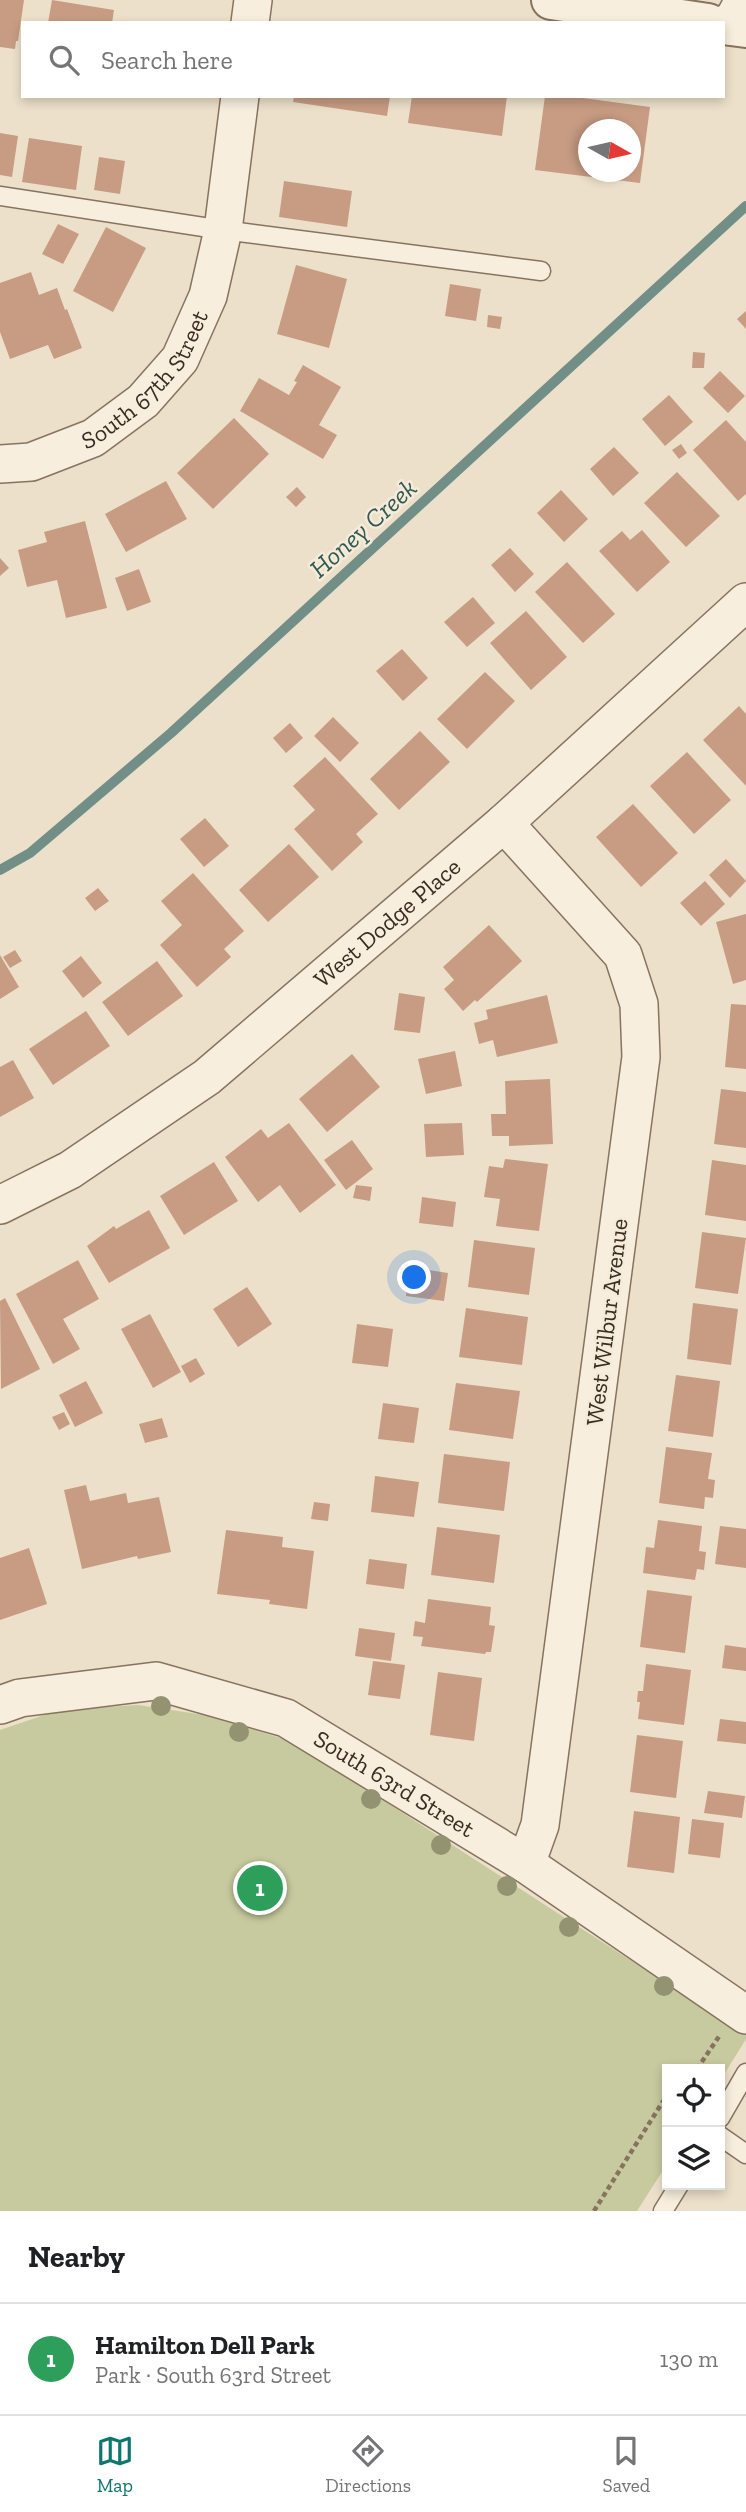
<!DOCTYPE html>
<html lang="en">
<head>
<meta charset="utf-8">
<style>
  body { margin:0; font-family:"Zilla Slab",serif; background:#f2f2f2; color:#202124 }
  .controls { position:absolute; right:21px; bottom:21px; display:grid; overflow:hidden; border-radius:0px; box-shadow:0 4px 10px #0003 }
  .controls button { width:63px; height:63px; display:grid; place-items:center; padding:0; border:0; border-bottom:2px solid #e0e0e0; background:#fff; color:#202124; font:35px sans-serif }
  .compass { position:absolute; left:578px; top:119px; width:63px; height:63px; border-radius:50%; background:#fff; box-shadow:0 4px 10px #0003; rotate:98deg }
  .you { position:absolute; left:415px; top:1278px; width:24px; height:24px; margin:-18px; border:5px solid #fff; border-radius:50%; background:#1a73e8; box-shadow:0 0 0 10px #1a73e833 }
  .badge { display:grid; place-items:center; width:46px; height:46px; border-radius:50%; background:#0f766e; color:#fff; font-size:23px; font-weight:700 }
  .pin { position:absolute; translate:-50% -50%; border:4px solid #fff; box-shadow:0 2px 7px #0006 }
  .list { margin:0; padding:0; list-style:none }
  h2 { display:flex; justify-content:space-between; align-items:center; height:91px; margin:0; padding:0 28px; font-size:30px }
  h2 small { font-size:23px; font-weight:400; color:#757577 }
  .list li { display:grid; grid-template-columns:46px 1fr auto; gap:21px; align-items:center; box-sizing:border-box; height:112px; padding:0 28px; border-top:2px solid #e0e0e0 }
  .list b { display:block; font-size:26px; white-space:nowrap }
  .list p { margin:0; font-size:23px; white-space:nowrap; color:#757577 }
  .list em { font-size:23px; font-style:normal; color:#757577 }
  .icon { flex:none; width:38px; height:38px; fill:none; stroke:currentColor; stroke-width:2; stroke-linecap:round; stroke-linejoin:round }
  .map { position:relative; flex:none; width:746px; height:2211px; overflow:hidden }
  .search { position:absolute; background:#fff; box-shadow:0 4px 10px #0003; left:21px; right:21px; top:21px; height:77px; display:flex; align-items:center; gap:18px; box-sizing:border-box; padding:0 24px; border-radius:0px; color:#757577; font-size:26px }
  .sheet { height:203px; background:#fff }
  nav { display:flex; justify-content:space-around; align-items:center; box-sizing:border-box; height:98px; border-top:2px solid #e0e0e0; background:#fff; font-size:19px; color:#757577 }
  nav a { display:grid; justify-items:center; gap:4px }
  nav .on { color:#0f766e }
  .map>svg:first-child { display:block }
  .green { fill:#c7ca9e }
  .lines { fill:none; stroke-linecap:round; stroke-linejoin:round }
  .stream { stroke:#718f86; stroke-width:10 }
  .building { fill:#c79c83; fill-rule:evenodd }
  .service-casing { stroke:#87735f; stroke-width:21 }
  .minor-casing { stroke:#87735f; stroke-width:40 }
  .tertiary-casing { stroke:#87735f; stroke-width:42 }
  .path { stroke:#87735f; stroke-width:4.5; stroke-dasharray:5 3.5; stroke-linecap:butt }
  .service { stroke:#f7eedd; stroke-width:18 }
  .minor { stroke:#f7eedd; stroke-width:37 }
  .tertiary { stroke:#f7eedd; stroke-width:38 }
  .tree { fill:#939372 }
  .labels { text-anchor:middle; stroke-width:5; stroke-linejoin:round; paint-order:stroke }
  .street-label { font-size:24px; fill:#392c22; stroke:#f4ebd9 }
  .water-label { font-size:26px; font-style:italic; fill:#325854; stroke:#f4ebd9 }
</style>
</head>
<body>
<div class="map">
<svg width="746" height="2211" viewBox="0 0 746 2211">
  <rect width="100%" height="100%" fill="#ece0ca"/>
  <!-- green -->
  <path class="green" d="M138,1705L211,1716L293,1742L746,2035V2039L720,2081V2069H667V2164L637,2211H0V1730L59,1710Z"/>
  <g class="lines">
    <!-- stream -->
    <path class="stream" d="M0,870L30,853L171,733L746,206"/>
  </g>
  <!-- building -->
  <path class="building" d="M0,0H24L18,41H16L15,49L0,47Z
    M52,0L114,10L112,23H48Z
    M294,96H390L387,116L293,102Z
    M412,96H507L502,136L408,123Z
    M545,96H568L650,107L640,183L535,170ZM588,130H630V172H588Z
    M0,133L18,136L12,177L0,175Z
    M29,138L82,146L76,190L22,182Z
    M99,157L125,161L120,194L94,190Z
    M284,181L352,191L347,227L279,217Z
    M58,224L79,234L63,264L42,254Z
    M106,227L146,248L113,312L73,291Z
    M296,265L347,279L329,348L277,334Z
    M31,272L39,295L57,288L65,310L67,309L82,348L54,359L48,345L10,359L0,332V283Z
    M450,284L481,289L476,321L445,316Z
    M746,311V329L737,319Z
    M488,315L502,317L500,329L487,327Z
    M693,352L705,353L704,368H692Z
    M303,365L341,387L319,425L337,435L323,459L240,411L259,378L289,395L297,382L294,381Z
    M720,371L745,396L728,413L703,388Z
    M669,395L693,422L665,446L642,419Z
    M234,418L269,454L213,509L177,473Z
    M726,420L746,442V494L738,501L693,450Z
    M681,444L687,453L679,459L672,450Z
    M614,447L639,473L613,496L590,469Z
    M677,472L720,516L686,547L644,503Z
    M166,481L187,519L126,552L105,514Z
    M297,487L306,497L296,507L286,497Z
    M561,490L588,519L564,542L537,513Z
    M85,521L107,608L66,618L57,580L27,587L18,550L47,542L44,532Z
    M642,530L670,562L637,592L599,551L622,531L630,540Z
    M510,548L534,574L515,592L491,565Z
    M0,558L9,568L0,576Z
    M567,562L615,614L583,643L535,592Z
    M139,569L151,602L127,611L115,578Z
    M473,597L495,623L467,647L444,622Z
    M526,611L567,657L531,690L490,643Z
    M402,649L428,678L403,701L376,671Z
    M485,672L515,701L467,749L437,719Z
    M739,706L746,714V786L703,740Z
    M333,717L359,743L340,762L314,736Z
    M290,723L303,738L286,753L273,738Z
    M420,731L450,762L399,810L370,779Z
    M687,752L731,800L694,834L650,786Z
    M325,757L378,814L356,834L363,842L332,871L294,829L315,810L293,786Z
    M633,804L678,853L641,887L596,837Z
    M205,818L229,846L204,867L180,839Z
    M289,844L319,877L268,922L239,890Z
    M726,859L746,881L730,898L709,875Z
    M193,873L244,931L224,949L231,957L197,987L160,945L182,925L161,901Z
    M705,881L725,904L701,926L680,903Z
    M98,888L109,901L95,911L85,898Z
    M746,914V980L733,984L716,922Z
    M489,925L522,961L477,1002L475,1000L463,1011L444,989L454,980L443,967Z
    M15,950L22,961L10,968L3,957Z
    M0,955L19,987L0,999Z
    M81,956L102,983L83,998L62,971Z
    M157,961L183,996L128,1036L102,1002Z
    M399,993L425,997L420,1033L394,1030Z
    M547,995L558,1043L497,1057L493,1040L479,1044L474,1023L488,1019L486,1010Z
    M731,1004L746,1005V1069L725,1067Z
    M86,1011L110,1046L53,1085L29,1049Z
    M455,1051L462,1086L426,1094L418,1059Z
    M352,1054L380,1087L327,1132L299,1099Z
    M13,1060L34,1098L0,1117V1067Z
    M550,1079L553,1144L509,1146V1136H492L491,1114H506L505,1081Z
    M721,1089L746,1092V1148L714,1144Z
    M289,1123L336,1185L300,1213L280,1185L258,1202L225,1157L261,1129L268,1138Z
    M462,1123L464,1155L426,1157L424,1124Z
    M352,1140L373,1169L346,1190L324,1160Z
    M505,1159L548,1164L539,1231L496,1226L500,1199L484,1197L489,1166L503,1168Z
    M712,1160L746,1165V1221L705,1215Z
    M214,1162L238,1201L184,1235L160,1196Z
    M356,1185L372,1187L370,1201L353,1198Z
    M422,1197L456,1202L453,1227L419,1223Z
    M149,1210L170,1248L109,1283L87,1246L114,1226L116,1229Z
    M702,1232L746,1238L738,1294L695,1288Z
    M474,1240L535,1248L529,1295L468,1287Z
    M78,1260L99,1299L63,1319L80,1349L53,1364L16,1294Z
    M409,1267L448,1273L444,1301L406,1296Z
    M247,1287L272,1324L238,1347L213,1309Z
    M5,1298L40,1369L1,1389L0,1301Z
    M693,1303L738,1309L731,1365L687,1359Z
    M466,1308L528,1317L522,1365L459,1357Z
    M150,1314L181,1372L153,1388L121,1329Z
    M357,1324L393,1329L388,1367L352,1363Z
    M196,1358L205,1374L190,1383L181,1366Z
    M676,1375L720,1381L713,1437L668,1431Z
    M86,1381L103,1413L75,1427L59,1395Z
    M456,1383L520,1391L513,1439L449,1430Z
    M383,1403L419,1408L414,1443L378,1439Z
    M64,1412L70,1424L59,1430L52,1417Z
    M162,1418L168,1437L145,1443L139,1424Z
    M666,1447L712,1453L708,1479L715,1480L713,1498L705,1497L704,1509L659,1503Z
    M444,1454L510,1462L504,1511L438,1503Z
    M375,1476L419,1482L414,1517L371,1512Z
    M86,1485L90,1501L126,1493L128,1503L159,1497L171,1552L138,1559L137,1556L82,1569L64,1490Z
    M314,1502L330,1504L328,1521L311,1519Z
    M658,1520L702,1526L699,1551L706,1552L704,1570L697,1569L695,1580L643,1573L646,1547L654,1548Z
    M720,1526L746,1529V1568L715,1564Z
    M437,1527L500,1535L494,1583L431,1575Z
    M226,1530L283,1537L282,1547L314,1551L307,1609L269,1604L270,1600L217,1594Z
    M29,1548L47,1604L0,1620V1558Z
    M369,1559L407,1564L404,1589L366,1584Z
    M647,1590L692,1596L685,1653L640,1647Z
    M428,1599L491,1607L489,1625L495,1626L491,1652H486L485,1654L421,1646L423,1637L413,1636L415,1621L425,1623Z
    M359,1628L395,1633L391,1661L355,1656Z
    M725,1645L746,1648V1671L722,1668Z
    M373,1661L405,1665L400,1699L368,1695Z
    M646,1664L691,1670L684,1725L638,1719L640,1702H637L638,1691H643Z
    M438,1672L482,1678L474,1741L430,1735Z
    M720,1719L746,1722V1744L717,1741Z
    M637,1735L683,1741L676,1798L630,1792Z
    M708,1791L745,1796L742,1818L704,1813Z
    M634,1811L680,1817L674,1873L627,1867Z
    M692,1819L724,1823L720,1858L688,1854Z"/>
  <g class="lines">
    <defs>
      <path id="service" d="M0,196L223,230L541,271
        M720,2118L746,2073
        M720,2136L746,2154
        M663,2211L679,2185"/>
      <g id="minor">
        <path d="M250,23L253,0"/>
        <path d="M730,26L744,0"/>
        <path id="s1" d="M0,464L31,462L93,438L143,401L180,359L208,296L223,230L240,96"/>
        <path d="M504,823L623,955L639,1004L641,1057L540,1825L526,1864"/>
        <path id="s2" d="M0,1205L70,1170L207,1077L504,823L746,602"/>
        <path id="s3" d="M0,1705L20,1698L156,1681L286,1718L526,1864L746,2015"/>
      </g>
      <path id="tertiary" d="M551,0L708,23
        M723,25L746,28"/>
    </defs>
    <!-- service casing -->
    <use href="#service" class="service-casing"/>
    <!-- minor casing -->
    <use href="#minor" class="minor-casing"/>
    <!-- tertiary casing -->
    <use href="#tertiary" class="tertiary-casing"/>
    <!-- path -->
    <path class="path" d="M697,2069L720,2035
      M594,2211L667,2095"/>
    <!-- service -->
    <use href="#service" class="service"/>
    <!-- minor -->
    <use href="#minor" class="minor"/>
    <!-- tertiary -->
    <use href="#tertiary" class="tertiary"/>
  </g>
  <!-- trees -->
  <g class="tree">
    <circle cx="161" cy="1706" r="10"/>
    <circle cx="239" cy="1732" r="10"/>
    <circle cx="371" cy="1799" r="10"/>
    <circle cx="441" cy="1845" r="10"/>
    <circle cx="507" cy="1886" r="10"/>
    <circle cx="569" cy="1927" r="10"/>
    <circle cx="664" cy="1986" r="10"/>
  </g>
  <g class="labels">
    <!-- street labels -->
    <g class="street-label">
      <text dy="8" stroke="none"><textPath href="#s1" startOffset="177">South 67th Street</textPath></text>
      <text dy="8" stroke="none"><textPath href="#s2" startOffset="481">West Dodge Place</textPath></text>
      <text transform="translate(607 1322) rotate(-83)" y="8">West Wilbur Avenue</text>
      <text dy="8" stroke="none"><textPath href="#s3" startOffset="420">South 63rd Street</textPath></text>
    </g>
    <!-- water labels -->
    <g class="water-label">
      <text transform="translate(363 528) rotate(-42)" y="9">Honey Creek</text>
    </g>
  </g>
</svg>
<div class="controls">
<button><svg class="icon" aria-label="locate" viewBox="0 0 24 24"><circle cx="12" cy="12" r="6"/><path d="M12 2v4M12 18v4M2 12h4M18 12h4"/></svg></button>
<button><svg class="icon" aria-label="layers" viewBox="0 0 24 24"><path d="M12 4l9 5-9 5-9-5zM3 14l9 5 9-5"/></svg></button>
</div>
<svg class="compass" viewBox="-18 -18 36 36"><path d="M0-13l5 13h-10z" fill="#e53935"/><path d="M0 13l5-13h-10z" fill="#757577"/></svg>
<div class="you"></div>
<div class="pin badge" style="left:260px;top:1888px;background:#2e9e5b">1</div>
<div class="search"><svg class="icon" aria-label="search" viewBox="0 0 24 24"><circle cx="10" cy="10" r="6"/><path d="M15 15l6 6"/></svg>Search here</div>
</div>
<section class="sheet">
<h2>Nearby<small></small></h2>
<ul class="list">
<li><span class="badge" style="background:#2e9e5b">1</span><div><b>Hamilton Dell Park</b><p>Park · South 63rd Street</p></div><em>130 m</em></li>
</ul>
</section>
<nav>
<a class="on"><svg class="icon" aria-label="map" viewBox="0 0 24 24"><path d="M3 6l6-2 6 2 6-2v14l-6 2-6-2-6 2zM9 4v14M15 6v14"/></svg>Map</a>
<a><svg class="icon" aria-label="directions" viewBox="0 0 24 24"><path d="M12 3l9 9-9 9-9-9zM9 14v-3h6M13 9l2 2-2 2"/></svg>Directions</a>
<a><svg class="icon" aria-label="saved" viewBox="0 0 24 24"><path d="M7 4h10v16l-5-4-5 4z"/></svg>Saved</a>
</nav>
</body>
</html>
